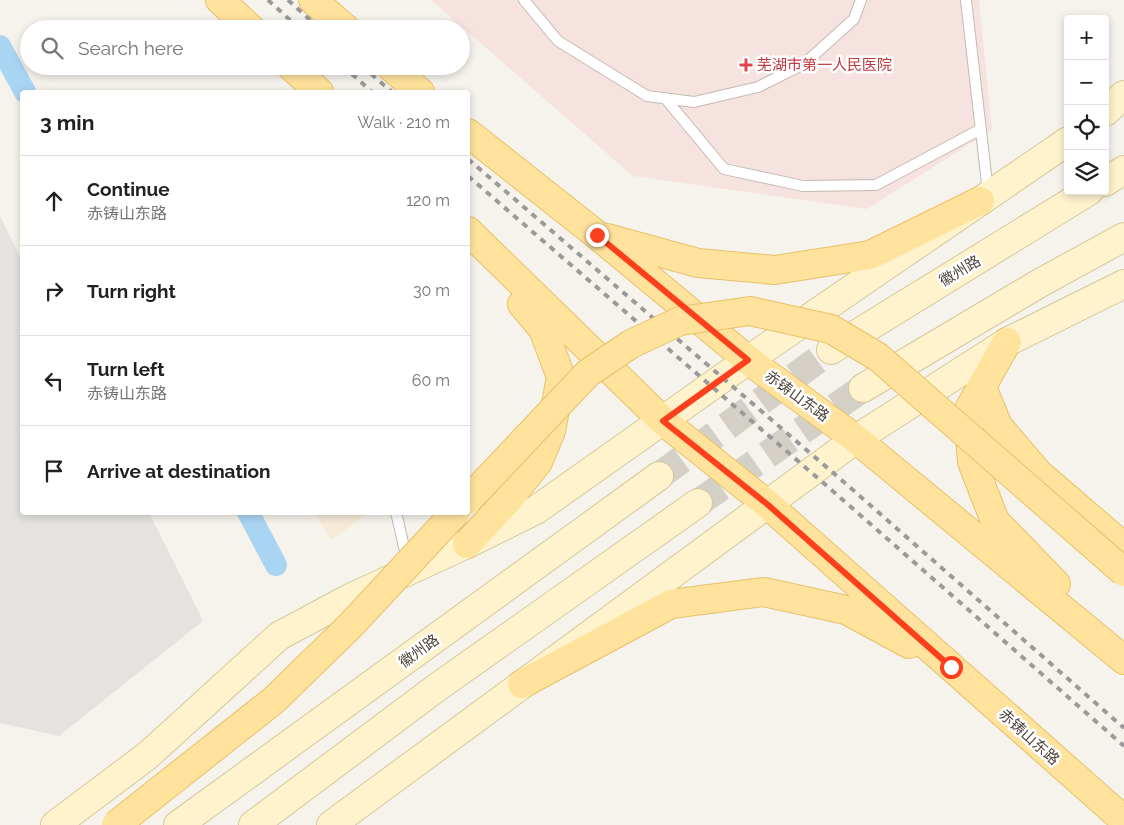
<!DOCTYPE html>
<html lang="en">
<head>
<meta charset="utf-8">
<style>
  body { margin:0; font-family:Raleway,"Noto Sans SC",sans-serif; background:#f6f6f6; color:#202124 }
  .controls { position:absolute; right:15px; top:15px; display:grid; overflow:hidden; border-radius:5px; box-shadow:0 2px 8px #0003 }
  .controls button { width:45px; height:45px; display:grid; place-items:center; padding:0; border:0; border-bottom:1px solid #e0e0e0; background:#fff; color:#202124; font:25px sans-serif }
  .stop { position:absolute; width:15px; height:15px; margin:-11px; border:4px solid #fc3f1d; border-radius:50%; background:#fff }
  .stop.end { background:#fc3f1d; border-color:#fff; box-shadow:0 1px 5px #0008 }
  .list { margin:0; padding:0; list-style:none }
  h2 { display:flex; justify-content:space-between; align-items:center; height:65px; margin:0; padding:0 20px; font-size:21px }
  h2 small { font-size:16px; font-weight:400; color:#757577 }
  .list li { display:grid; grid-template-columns:32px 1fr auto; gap:15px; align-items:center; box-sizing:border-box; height:90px; padding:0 20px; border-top:1px solid #e0e0e0 }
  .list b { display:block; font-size:19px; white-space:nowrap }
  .list p { margin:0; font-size:16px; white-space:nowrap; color:#757577 }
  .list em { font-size:16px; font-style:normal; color:#757577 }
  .icon { flex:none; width:28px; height:28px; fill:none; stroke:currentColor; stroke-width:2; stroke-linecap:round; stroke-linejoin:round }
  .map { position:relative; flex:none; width:1124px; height:825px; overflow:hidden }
  .search { position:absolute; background:#fff; box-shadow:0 2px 8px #0003; left:20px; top:20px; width:450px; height:55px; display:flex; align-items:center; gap:12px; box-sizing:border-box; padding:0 18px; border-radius:28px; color:#757577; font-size:19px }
  .panel { position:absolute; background:#fff; box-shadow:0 2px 8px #0003; left:20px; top:90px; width:450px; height:425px; border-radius:5px }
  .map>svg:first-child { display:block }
  .commercial { fill:#f7ead8 }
  .medical { fill:#f6e3e0 }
  .parking { fill:#e5e3e0 }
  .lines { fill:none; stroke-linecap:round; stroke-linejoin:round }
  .canal { stroke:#a9d4f2; stroke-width:22 }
  .secondary-tunnel { stroke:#d4d0c8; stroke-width:28; stroke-dasharray:28 14; stroke-linecap:butt }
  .lane-casing { stroke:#c2bbae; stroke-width:12 }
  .secondary-casing { stroke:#d6c79b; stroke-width:30 }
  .primary-casing { stroke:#e6c16a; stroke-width:30 }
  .lane { stroke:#fff; stroke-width:10 }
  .secondary { stroke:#fff3cd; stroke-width:28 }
  .primary { stroke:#ffe39c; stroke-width:28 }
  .rail { stroke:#9a9a9a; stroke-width:4; stroke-dasharray:6 6; stroke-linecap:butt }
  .primary-bridge-casing { stroke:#e6c16a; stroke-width:30; stroke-linecap:butt }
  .primary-bridge { stroke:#ffe39c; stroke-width:28 }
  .route { stroke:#fc3f1d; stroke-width:6 }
  .health-dot { fill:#e0444e; stroke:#fff; stroke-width:2 }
  .labels { text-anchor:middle; stroke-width:5; stroke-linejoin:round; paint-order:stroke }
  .health-label { font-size:15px; fill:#be3a42; stroke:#fff; text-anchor:start }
  .street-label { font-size:15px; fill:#4b4439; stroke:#fff }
</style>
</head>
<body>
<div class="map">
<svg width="1124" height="825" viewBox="0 0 1124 825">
  <rect width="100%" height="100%" fill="#f6f3ec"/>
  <!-- commercial -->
  <path class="commercial" d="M315,513H368L331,540Z"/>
  <!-- medical -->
  <path class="medical" d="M431,0H979L992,130L867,209L633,176Z"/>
  <!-- parking -->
  <path class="parking" d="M0,216L22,261V512L149,513L203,621L59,736L0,723Z"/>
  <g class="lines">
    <!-- canal -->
    <path class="canal" d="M0,46L25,92
      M248,512L276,565"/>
    <!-- secondary-tunnel -->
    <path class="secondary-tunnel" d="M659,476L831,350
      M698,503L863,388"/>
    <defs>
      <path id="lane" d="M524,0L558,41L647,96L694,102L758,87L804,64L854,19L861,0
        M966,0L988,192
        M665,98L724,169L803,186L876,185L981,129
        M396,512L407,560"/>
      <path id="secondary" d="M1105,112L1124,95
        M1105,182L1124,170
        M831,350L1089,191
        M863,388L1040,283L1124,237
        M55,825L147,756L279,636L350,598L467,544L536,510L748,360L1068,141
        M178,825L659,476
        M253,825L439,686L698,503
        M331,825L856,439L1007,342L1124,284"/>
      <path id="primary" d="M220,0L251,29
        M313,0L346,29
        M291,66L319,92
        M390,66L420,92
        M468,133L597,235L748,360L856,439L1124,660
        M468,231L663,421L767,504L1124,820
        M607,238L698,263L775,270L870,255L980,201
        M1007,342L968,411L972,462L995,521L1056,584
        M982,387L998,426L1039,474L1124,547
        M467,544L507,501L538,462L551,431L561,377L543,329L522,304
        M522,684L671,604L764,592L846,610L909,644"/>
    </defs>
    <!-- lane casing -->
    <use href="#lane" class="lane-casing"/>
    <!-- secondary casing -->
    <use href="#secondary" class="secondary-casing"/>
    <!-- primary casing -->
    <use href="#primary" class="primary-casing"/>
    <!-- lane -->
    <use href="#lane" class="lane"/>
    <!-- secondary -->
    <use href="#secondary" class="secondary"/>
    <!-- primary -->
    <use href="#primary" class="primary"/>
    <!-- rail -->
    <path class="rail" d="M268,0L300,29
      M288,0L320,29
      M343,66L372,92
      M362,66L392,92
      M468,159L845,483L1124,728
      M468,176L835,493L1124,746"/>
    <defs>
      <path id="primary-bridge" d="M468,500L588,373L631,344L680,321L750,311L831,329L878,357L1124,572
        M116,825L274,700L351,625L456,512"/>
    </defs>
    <!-- primary-bridge casing -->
    <use href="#primary-bridge" class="primary-bridge-casing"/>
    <!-- primary-bridge -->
    <use href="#primary-bridge" class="primary-bridge"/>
  </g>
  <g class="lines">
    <!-- route -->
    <path class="route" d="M597,235L748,360L663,421L767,504L951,667"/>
  </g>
  <!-- markers -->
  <path class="health-dot" d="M743.5 57.5h5v5h5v5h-5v5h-5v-5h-5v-5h5z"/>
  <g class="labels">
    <!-- health labels -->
    <g class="health-label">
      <text x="757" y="70">芜湖市第一人民医院</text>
    </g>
    <!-- street labels -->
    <g class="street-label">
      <text transform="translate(960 271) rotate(-31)" y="5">徽州路</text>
      <text transform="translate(797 396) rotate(36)" y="5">赤铸山东路</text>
      <text transform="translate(419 651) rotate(-36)" y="5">徽州路</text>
      <text transform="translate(1029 737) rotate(42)" y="5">赤铸山东路</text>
    </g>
  </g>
</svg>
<div class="controls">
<button>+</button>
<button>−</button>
<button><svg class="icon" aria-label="locate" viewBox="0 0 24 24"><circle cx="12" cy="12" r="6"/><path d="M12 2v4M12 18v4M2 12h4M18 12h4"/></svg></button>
<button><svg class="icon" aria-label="layers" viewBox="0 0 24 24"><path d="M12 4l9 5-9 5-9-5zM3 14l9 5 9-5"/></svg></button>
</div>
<div class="stop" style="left:951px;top:667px"></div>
<div class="stop end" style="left:597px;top:235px"></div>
<div class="search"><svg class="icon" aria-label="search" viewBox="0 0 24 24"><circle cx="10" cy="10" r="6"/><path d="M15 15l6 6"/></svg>Search here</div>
<section class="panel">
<h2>3 min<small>Walk · 210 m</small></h2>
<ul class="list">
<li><svg class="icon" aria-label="ahead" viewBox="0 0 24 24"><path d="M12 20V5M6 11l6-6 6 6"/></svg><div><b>Continue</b><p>赤铸山东路</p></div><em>120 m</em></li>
<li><svg class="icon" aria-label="right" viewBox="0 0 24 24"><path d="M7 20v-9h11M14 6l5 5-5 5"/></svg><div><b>Turn right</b></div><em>30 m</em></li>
<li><svg class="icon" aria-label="left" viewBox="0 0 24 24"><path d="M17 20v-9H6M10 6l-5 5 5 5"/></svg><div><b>Turn left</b><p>赤铸山东路</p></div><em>60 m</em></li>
<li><svg class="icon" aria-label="arrive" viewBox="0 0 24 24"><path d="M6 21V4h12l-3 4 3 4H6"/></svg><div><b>Arrive at destination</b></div></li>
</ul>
</section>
</div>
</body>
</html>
